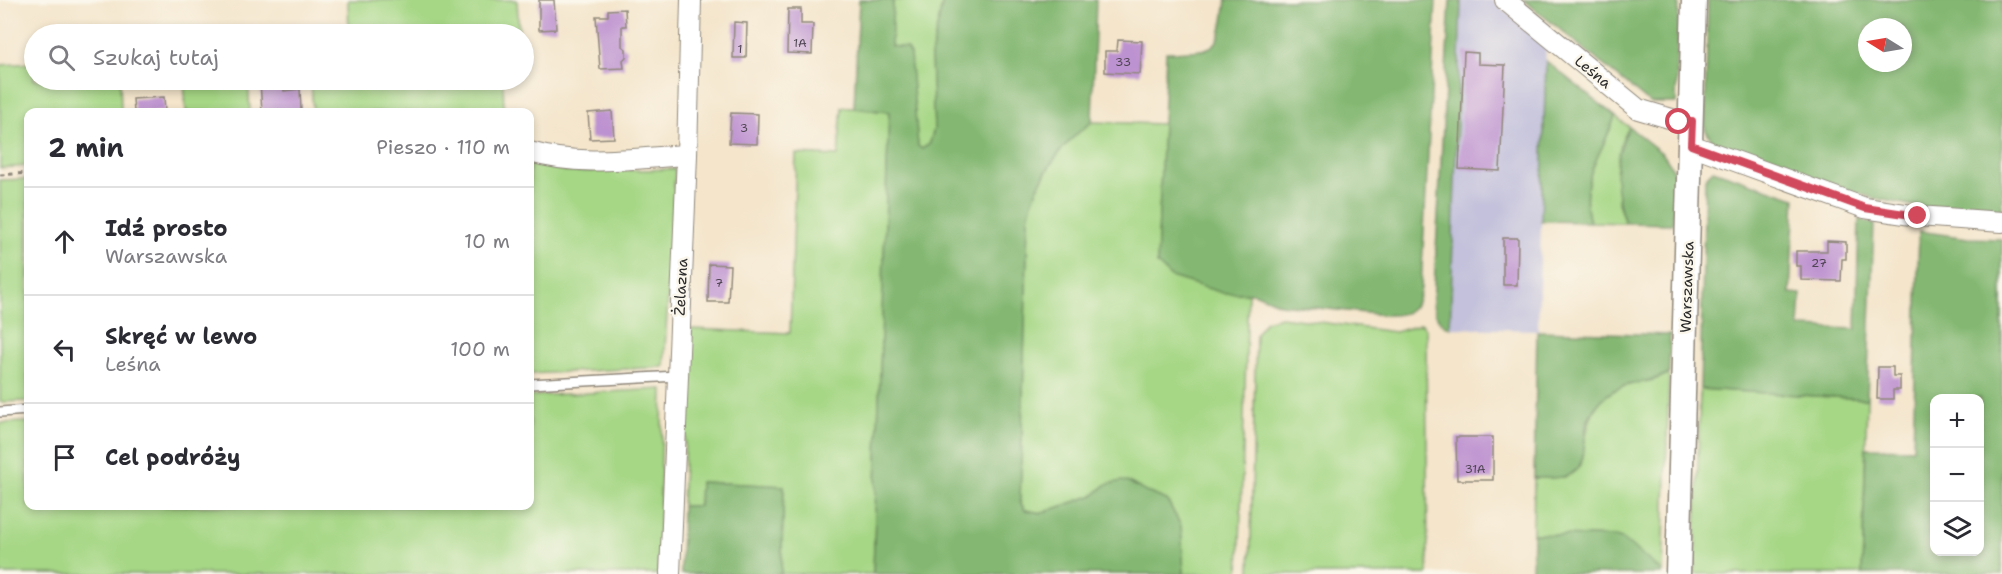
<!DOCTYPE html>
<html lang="pl">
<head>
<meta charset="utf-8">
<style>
  body { margin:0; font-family:"Shantell Sans",sans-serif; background:#f2f2f3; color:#2b2b33 }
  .controls { position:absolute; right:18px; bottom:18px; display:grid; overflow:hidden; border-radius:12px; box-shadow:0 3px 9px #0003 }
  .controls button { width:54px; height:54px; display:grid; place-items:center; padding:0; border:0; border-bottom:2px solid #e1e1e2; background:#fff; color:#2b2b33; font:30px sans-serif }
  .compass { position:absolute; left:1858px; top:18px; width:54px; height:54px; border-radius:50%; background:#fff; box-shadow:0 3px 9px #0003; rotate:281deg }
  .stop { position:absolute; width:18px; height:18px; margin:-14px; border:4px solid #d1495b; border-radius:50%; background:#fff }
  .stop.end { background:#d1495b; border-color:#fff; box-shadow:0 2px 6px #0008 }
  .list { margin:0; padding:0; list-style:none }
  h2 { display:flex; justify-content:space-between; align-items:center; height:78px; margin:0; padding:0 24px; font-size:26px }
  h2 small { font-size:20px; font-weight:400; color:#7c7c81 }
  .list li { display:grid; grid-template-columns:39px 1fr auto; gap:18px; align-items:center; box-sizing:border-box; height:108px; padding:0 24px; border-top:2px solid #e1e1e2 }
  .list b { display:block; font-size:22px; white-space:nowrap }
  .list p { margin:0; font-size:20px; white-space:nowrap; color:#7c7c81 }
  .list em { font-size:20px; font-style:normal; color:#7c7c81 }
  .icon { flex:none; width:33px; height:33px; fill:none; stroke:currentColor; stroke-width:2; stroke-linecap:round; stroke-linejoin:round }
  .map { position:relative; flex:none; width:2002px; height:574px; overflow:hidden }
  .search { position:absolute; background:#fff; box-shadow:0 3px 9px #0003; left:24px; top:24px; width:510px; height:66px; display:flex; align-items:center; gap:15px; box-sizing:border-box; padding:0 21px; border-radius:33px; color:#7c7c81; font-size:22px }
  .panel { position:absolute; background:#fff; box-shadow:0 3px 9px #0003; left:24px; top:108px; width:510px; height:402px; border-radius:12px }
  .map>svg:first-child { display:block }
  .industrial { fill:#c3c1db }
  .green { fill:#a6d785; stroke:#688158; stroke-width:1.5 }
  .forest { fill:#84b872; stroke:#58724e; stroke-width:1.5; fill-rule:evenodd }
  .building { fill:#bd92d0 }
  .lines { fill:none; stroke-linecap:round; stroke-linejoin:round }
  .service-casing { stroke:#90887b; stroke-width:12 }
  .minor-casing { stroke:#90887b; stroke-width:22 }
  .tertiary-casing { stroke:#90887b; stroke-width:27 }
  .path { stroke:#90887b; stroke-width:3; stroke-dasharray:4.5 4.5; stroke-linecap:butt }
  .service { stroke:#fff; stroke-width:9 }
  .minor { stroke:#fff; stroke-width:20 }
  .tertiary { stroke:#fff; stroke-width:24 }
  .route { stroke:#d1495b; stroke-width:8 }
  .labels { text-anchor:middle; stroke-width:5; stroke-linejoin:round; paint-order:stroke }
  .number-label { font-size:12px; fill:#504554 }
  .street-label { font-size:15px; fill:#2b2b2b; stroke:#fbf7ec }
</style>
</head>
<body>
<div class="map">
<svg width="2002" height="574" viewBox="0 0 2002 574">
  <rect width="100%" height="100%" fill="#fbf7ec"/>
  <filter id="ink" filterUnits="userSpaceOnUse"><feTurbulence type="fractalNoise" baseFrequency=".0167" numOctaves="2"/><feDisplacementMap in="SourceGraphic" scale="12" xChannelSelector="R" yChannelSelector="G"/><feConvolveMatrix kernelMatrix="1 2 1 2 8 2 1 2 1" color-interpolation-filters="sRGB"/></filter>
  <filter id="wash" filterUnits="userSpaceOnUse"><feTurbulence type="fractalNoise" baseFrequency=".008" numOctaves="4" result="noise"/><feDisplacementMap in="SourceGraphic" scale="24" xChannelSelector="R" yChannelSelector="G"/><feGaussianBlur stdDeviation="1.35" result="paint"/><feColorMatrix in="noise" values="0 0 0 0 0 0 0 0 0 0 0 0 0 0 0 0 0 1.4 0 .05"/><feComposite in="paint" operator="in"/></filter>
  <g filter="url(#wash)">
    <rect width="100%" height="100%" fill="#f4e5cb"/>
    <!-- industrial -->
    <path class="industrial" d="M1461,0H1492L1546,45L1538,330L1450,328Z"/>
    <!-- green -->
    <path class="green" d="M348,0H517L519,34H349Z
      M893,0H943L931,56L934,129L930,143L922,149L918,146L909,54L906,48L891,47Z
      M34,63V80H120L121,112H28V166L0,168V65Z
      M184,80H248L250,112H186Z
      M311,80H503L504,112H313Z
      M842,107L889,112L873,574H781L784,486L700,482L699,506H682L690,329L790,333L796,154L838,156Z
      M1615,116L1629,127L1620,145L1618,203L1625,223L1590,222C1577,178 1602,156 1615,116Z
      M1092,122L1163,124L1157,264L1223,293H1248L1239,574H1184L1181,526L1167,500L1146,492L1130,483L1107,484L1094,495L1042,513L1025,510L1020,502L1028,218C1035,181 1061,143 1092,122Z
      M530,163L569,172L675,169L664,367L530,374Z
      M28,179V401L0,402V180Z
      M1281,317L1395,332L1422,324L1426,330L1428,574H1250L1256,334L1266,321Z
      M1669,373L1663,572L1615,537L1533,534L1534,478L1565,477L1581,465C1588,430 1586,396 1629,385C1644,381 1656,382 1669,373Z
      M663,389L658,574H0V423L28,422V506H530V396Z
      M1700,389L1867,399L1862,574H1695Z"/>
    <!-- forest -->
    <path class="forest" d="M859,0H893L891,46L906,48L910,54L918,146L922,149L930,143L934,129L931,56L943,0H1096L1092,122C1061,143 1035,181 1028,218L1020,502L1025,510L1042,513L1094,495L1107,484L1122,481L1130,483L1146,492L1167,500L1181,526L1184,574H873L889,112L854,108Z
      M1226,0H1436L1421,288C1417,311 1408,316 1385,315L1280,304L1254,293H1223L1171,277L1157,264L1166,52C1218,50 1219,54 1226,0Z
      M1450,0H1461L1450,328C1439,322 1436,317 1433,305Z
      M1524,0H1679L1676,103H1650Z
      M1708,0H2002V215L1920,207L1873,198L1714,144L1705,129ZM1867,27H1903V63H1867Z
      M1546,61L1615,116C1602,156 1577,178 1590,222L1541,221Z
      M1629,127L1663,154L1675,172L1673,224L1625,223C1613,189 1612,159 1629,127Z
      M1713,170L1795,198L1790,293L1801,294L1799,327L1856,329L1859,219L1874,224L1867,399L1700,389L1705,178Z
      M1919,231L1968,238L2002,239V574H1862L1866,448L1913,449ZM1934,398H1980V552H1934Z
      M1537,331L1670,335L1669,373C1650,385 1626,380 1608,394C1599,401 1590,413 1587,424C1582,442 1589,469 1566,476C1557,479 1544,478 1534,478Z
      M700,482L784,486L781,574H681L682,506H699Z
      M1533,534L1615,537L1622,539L1663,572L1662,574H1532Z"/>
    <g id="blocks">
      <!-- building -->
      <path class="building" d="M539,0H554L556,29L539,30Z
        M625,9L626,26H622V46L626,49V57L623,60L624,68L600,69L596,16H608V10Z
        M788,9H801V24H813L812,54L787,53Z
        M734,22L747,23L746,58H733Z
        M1118,40L1142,41L1140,74L1105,72V51H1117Z
        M1464,52L1478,53V64L1505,65L1500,171L1459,169Z
        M283,80L284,91L300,89L301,112H262L260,81Z
        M164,97L165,112H134L133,99Z
        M612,111L614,138L590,139L588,113Z
        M731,113L758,114L757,144L729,143Z
        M1503,238H1518L1517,285H1503Z
        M1827,241L1846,242V259H1842L1841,281L1801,280V266H1796V251H1827Z
        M709,264L730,265L728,302H708Z
        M1878,367H1893V376H1900V390H1893V399H1877Z
        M1456,437H1493V480H1457Z"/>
    </g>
  </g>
  <g filter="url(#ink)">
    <use href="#blocks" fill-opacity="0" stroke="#90887b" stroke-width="1.5"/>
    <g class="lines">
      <defs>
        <path id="service" d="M530,384L677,376
          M0,412L28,410"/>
        <path id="minor" d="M1505,0L1638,109L1679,121H1692
          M1691,145L1865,208L1918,216L2002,222
          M530,152C580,167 635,158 687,155
          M670,574L687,155L691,0"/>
        <path id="tertiary" d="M1678,574L1694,0"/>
      </defs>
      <!-- service casing -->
      <use href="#service" class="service-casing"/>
      <!-- minor casing -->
      <use href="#minor" class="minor-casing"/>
      <!-- tertiary casing -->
      <use href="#tertiary" class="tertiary-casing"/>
      <!-- path -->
      <path class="path" d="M0,175L28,173"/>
      <!-- service -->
      <use href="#service" class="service"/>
      <!-- minor -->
      <use href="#minor" class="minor"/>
      <!-- tertiary -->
      <use href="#tertiary" class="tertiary"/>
    </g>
  </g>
  <g class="lines" filter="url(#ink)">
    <!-- route -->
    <path class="route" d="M1679,122L1692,121L1691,145L1865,208L1918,216"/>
  </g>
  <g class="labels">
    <!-- number labels -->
    <g class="number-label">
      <text x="800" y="47">1A</text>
      <text x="740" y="53">1</text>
      <text x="1123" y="66">33</text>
      <text x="744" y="132">3</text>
      <text x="1819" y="267">27</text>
      <text x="719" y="287">7</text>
      <text x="1475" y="473">31A</text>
    </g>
    <!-- street labels -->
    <g class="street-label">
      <text transform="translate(1593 72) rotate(39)" y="5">Leśna</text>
      <text transform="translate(681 287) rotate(-87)" y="5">Żelazna</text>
      <text transform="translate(1687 287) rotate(-88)" y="5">Warszawska</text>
    </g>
  </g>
</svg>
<div class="controls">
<button>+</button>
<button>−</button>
<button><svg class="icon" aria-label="layers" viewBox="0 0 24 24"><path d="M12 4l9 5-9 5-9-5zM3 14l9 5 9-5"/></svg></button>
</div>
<svg class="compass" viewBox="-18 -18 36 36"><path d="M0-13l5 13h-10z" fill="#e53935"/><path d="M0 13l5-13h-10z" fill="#7c7c81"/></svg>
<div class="stop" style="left:1679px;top:122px"></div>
<div class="stop end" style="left:1918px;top:216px"></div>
<div class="search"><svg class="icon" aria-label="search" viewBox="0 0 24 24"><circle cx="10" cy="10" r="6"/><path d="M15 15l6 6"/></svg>Szukaj tutaj</div>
<section class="panel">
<h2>2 min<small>Pieszo · 110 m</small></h2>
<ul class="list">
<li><svg class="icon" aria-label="ahead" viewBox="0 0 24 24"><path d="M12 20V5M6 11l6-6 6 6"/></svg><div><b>Idź prosto</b><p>Warszawska</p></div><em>10 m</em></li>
<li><svg class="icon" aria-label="left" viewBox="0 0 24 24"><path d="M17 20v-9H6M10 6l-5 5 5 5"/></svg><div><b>Skręć w lewo</b><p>Leśna</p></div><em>100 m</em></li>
<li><svg class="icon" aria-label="arrive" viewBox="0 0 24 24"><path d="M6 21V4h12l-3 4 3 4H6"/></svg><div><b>Cel podróży</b></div></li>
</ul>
</section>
</div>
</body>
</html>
